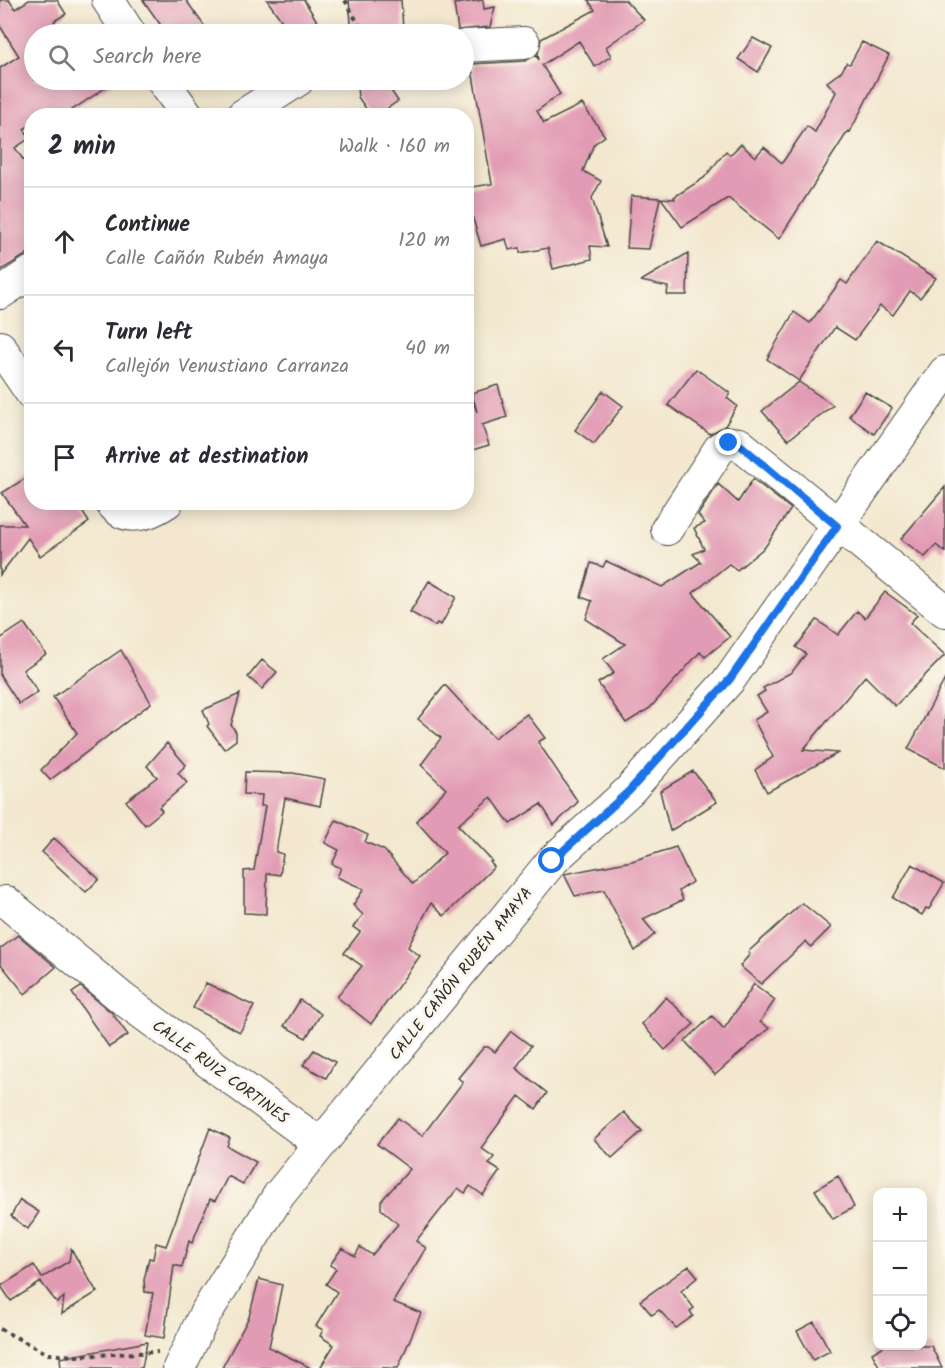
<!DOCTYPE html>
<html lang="en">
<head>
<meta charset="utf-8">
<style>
  body { margin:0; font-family:Kalam,sans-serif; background:#f7f7f7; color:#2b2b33 }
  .controls { position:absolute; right:18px; bottom:18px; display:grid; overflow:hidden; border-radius:12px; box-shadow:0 3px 15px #0003 }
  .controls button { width:54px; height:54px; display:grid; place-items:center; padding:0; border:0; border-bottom:2px solid #e1e1e2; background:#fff; color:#2b2b33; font:30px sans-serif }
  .stop { position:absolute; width:18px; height:18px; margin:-14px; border:4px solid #1a73e8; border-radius:50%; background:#fff }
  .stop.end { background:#1a73e8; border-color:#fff; box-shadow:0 2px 6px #0008 }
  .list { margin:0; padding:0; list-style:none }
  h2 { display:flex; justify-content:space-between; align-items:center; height:78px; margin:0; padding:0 24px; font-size:26px }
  h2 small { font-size:20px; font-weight:400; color:#7c7c81 }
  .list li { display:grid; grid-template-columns:39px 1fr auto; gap:18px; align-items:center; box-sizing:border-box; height:108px; padding:0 24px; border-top:2px solid #e1e1e2 }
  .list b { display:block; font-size:22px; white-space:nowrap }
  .list p { margin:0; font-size:20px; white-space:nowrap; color:#7c7c81 }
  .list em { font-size:20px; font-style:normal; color:#7c7c81 }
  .icon { flex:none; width:33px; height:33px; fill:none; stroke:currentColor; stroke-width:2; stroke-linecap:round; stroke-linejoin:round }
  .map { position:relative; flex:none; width:945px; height:1368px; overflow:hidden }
  .search { position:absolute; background:#fff; box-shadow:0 3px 15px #0003; left:24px; top:24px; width:450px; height:66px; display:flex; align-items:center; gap:15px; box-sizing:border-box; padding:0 21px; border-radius:33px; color:#7c7c81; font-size:22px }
  .panel { position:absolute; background:#fff; box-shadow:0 3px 15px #0003; left:24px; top:108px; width:450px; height:402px; border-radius:24px }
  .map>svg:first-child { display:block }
  .building { fill:#e29bb4 }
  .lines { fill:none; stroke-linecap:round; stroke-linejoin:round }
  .minor-casing { stroke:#494744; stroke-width:34 }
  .path { stroke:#494744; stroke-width:4; stroke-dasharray:4.5 4.5; stroke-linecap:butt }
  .minor { stroke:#fff; stroke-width:32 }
  .route { stroke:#1a73e8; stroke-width:8 }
  .labels { text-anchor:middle; stroke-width:6; stroke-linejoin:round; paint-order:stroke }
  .street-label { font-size:16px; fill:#2b2b2b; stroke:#fbf7ec }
</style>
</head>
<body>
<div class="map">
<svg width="945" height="1368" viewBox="0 0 945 1368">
  <rect width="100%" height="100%" fill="#fbf7ec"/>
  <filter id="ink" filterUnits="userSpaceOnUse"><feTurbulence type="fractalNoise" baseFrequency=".0167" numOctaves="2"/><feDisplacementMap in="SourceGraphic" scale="12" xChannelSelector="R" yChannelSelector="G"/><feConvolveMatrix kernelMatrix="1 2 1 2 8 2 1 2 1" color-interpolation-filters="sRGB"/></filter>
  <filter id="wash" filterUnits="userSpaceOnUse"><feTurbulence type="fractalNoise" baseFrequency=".008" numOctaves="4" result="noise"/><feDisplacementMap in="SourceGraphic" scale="24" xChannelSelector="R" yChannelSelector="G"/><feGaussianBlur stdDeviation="1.35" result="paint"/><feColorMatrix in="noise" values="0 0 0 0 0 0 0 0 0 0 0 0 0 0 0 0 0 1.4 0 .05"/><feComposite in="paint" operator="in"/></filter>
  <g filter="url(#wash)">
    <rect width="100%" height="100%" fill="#f3e8cf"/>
    <g id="blocks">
      <!-- building -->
      <path class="building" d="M0,0H9L15,9L29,0H57L66,14L54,21L62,34H34V80H117L63,116H32V124L24,129L30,138L15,148L32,172V251L0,271V68L19,56L0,26Z
        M143,0H186L210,34H167Z
        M267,0H304L325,34H291Z
        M349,0H401L403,28L389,30L390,34H352Z
        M483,0L484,9L495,7L490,27L458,30L454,4Z
        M588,0H625L644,20L606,47L611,56L595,67L579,41L542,65L560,94L537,111L544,123L582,104L605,136L594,144L583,171L601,181L592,198L607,247L590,246L592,259L553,269L548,248L520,253V248L509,250L506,239L481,246L471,212L466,213V188L492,184L471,64L525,61L536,55L539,60L538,54L541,39L595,10Z
        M753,38L772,48L758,72L738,59Z
        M862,42L889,55L850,132L848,131L779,239L728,198L682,227L661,198L675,199L674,197L704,178L726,151L730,155L741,144L755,157L764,147L782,163L807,126L815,132L836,92L827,82L842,71L846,63L850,64Z
        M367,80H384L398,101L376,116H371L358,97L357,87Z
        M631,196L660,198L649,249L627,248Z
        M877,241L936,278L920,298L910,291L893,315L880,306L855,340L835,327L799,381L767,359L794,312L810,323L841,280L847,284Z
        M688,253L687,295H667L668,287L641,281Z
        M696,369L730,393L727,398L737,406L725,426L710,434L668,405Z
        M799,382L833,405L788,440L762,411Z
        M498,385L507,417L482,425L489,445L466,452V390H469L477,412L472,393Z
        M603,391L623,406L594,444L575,430Z
        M865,392L892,408L874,434L849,416Z
        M32,474V502H76L89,522L40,556L28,538L0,575V525H25L2,493Z
        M753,479L791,509L765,547L737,570L729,564L693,593L730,637L705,657L700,652L650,708L626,723L598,683L614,673L603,659L625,644L586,619L592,601L581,597L591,563L603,567L606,561L662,587L701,562L693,554L704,549L694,528L705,523L698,515L718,484L738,502Z
        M945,487V552L936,545L925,557L901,539Z
        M429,581L456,597L441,625L437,623L435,626L410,612Z
        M885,592L917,615L910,623L945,655L895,706L865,676L803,750L838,753L767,792L755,770L773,757L754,720L767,712L757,696L765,691L763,688L792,672L806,654L796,647L817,620L838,635L857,611L865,618Z
        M24,623L46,654L23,670L38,692L19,704L0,675V639Z
        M121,650L151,703L50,780L41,770L77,733L53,697Z
        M262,660L277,672L262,689L248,677Z
        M945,679V768L908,749Z
        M445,685L494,738L527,714L545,738L538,742L578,802L554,825L541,804L510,824L491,797L458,825L492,861L490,862L494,867L444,916L431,903L408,947L420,956L371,1024L337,997L362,966L344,953L360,932L353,927L363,915L353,905L364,889L337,877L341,868L332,864L339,850L325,843L336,820L368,835L365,842L384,850L413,884L445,853L416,821L446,789L421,765L441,738L418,719Z
        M240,694L231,725L236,732V740L224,749L207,726L209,724L203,710Z
        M167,743L186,765L178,773L187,783L159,807L162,811L145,825L126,801L157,777L147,766Z
        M693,771L717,802L670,831L660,791Z
        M245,772L293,773L325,779L320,806L285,798L276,852L283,854L280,875L267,873L266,914L244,913V871L254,870L265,806H261L262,795L244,794Z
        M54,838L99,879L86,892L42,852Z
        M676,847L692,882L679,891L683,900L643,919L655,934L635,951L604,890L575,896L564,874L632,861Z
        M912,864L944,883L929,909L926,908L922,915L893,898Z
        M802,903L831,927L811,947L806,941L761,984L740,966L750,954L748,952Z
        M18,935L56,967L25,994L0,963V949Z
        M206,983L254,1006L240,1032L193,1008Z
        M754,984L775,1000L760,1022L769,1028L715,1075L685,1041L712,1016L724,1029Z
        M81,987L112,1013L128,1035L109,1047L72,993Z
        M666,997L694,1024L665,1050L642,1024Z
        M300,1000L321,1014L306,1038L284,1026Z
        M511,1031L531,1046L516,1068L547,1093L536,1109L519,1096L481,1148L494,1157L489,1164L500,1171L483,1195L470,1186L465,1193L458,1188L416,1241L426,1248L393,1302L421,1313L398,1368H320L334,1345L320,1336L323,1330L316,1326L337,1292L326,1284L336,1269L330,1265L342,1248L355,1256L360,1247L372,1255L398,1224L381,1209V1201L410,1169L377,1144L398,1118L422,1136L463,1082L458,1078L484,1047H488L495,1052Z
        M314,1050L335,1062L326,1078L303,1065Z
        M624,1112L642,1131L612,1158L594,1139Z
        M210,1128L230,1138L227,1146L256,1162L243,1184L228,1176L215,1201L210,1199L192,1243L189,1241L182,1267L174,1265L164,1338L145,1335L153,1293L145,1292L144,1280L149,1258L153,1259L156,1243L166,1246Z
        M838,1176L854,1207L833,1219L815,1190Z
        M20,1200L39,1212L28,1229L11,1216Z
        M71,1249L97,1292L62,1314L64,1297L57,1303L41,1282L11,1301L1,1286L34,1265L42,1278L69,1261Z
        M689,1266L698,1277L681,1291L694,1308L690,1311L693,1316L676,1328L659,1310L652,1315L640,1301Z
        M259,1279L282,1285L269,1347L311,1368H222L249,1317Z
        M814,1322L830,1351L813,1360L797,1331Z
        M147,1342L142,1368H61L60,1358Z
        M884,1346H931L942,1368H880L872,1353Z"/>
    </g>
  </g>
  <g filter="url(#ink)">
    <use href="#blocks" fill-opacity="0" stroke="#494744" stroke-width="1.5"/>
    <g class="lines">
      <defs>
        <path id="minor" d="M108,0L130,34
          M464,46L524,43
          M162,80L188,116
          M242,116L298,80
          M0,293L32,272
          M0,347L32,394
          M111,502C126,523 149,514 167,502
          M667,529L720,448L729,443L739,444L945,611
          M6,902L123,999L319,1143
          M179,1368L204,1316L279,1195L552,861L629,791L730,679L945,372"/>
      </defs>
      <!-- minor casing -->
      <use href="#minor" class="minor-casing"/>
      <!-- path -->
      <path class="path" d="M345,0L364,34
        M0,1329L48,1354L75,1356L158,1352"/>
      <!-- minor -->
      <use href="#minor" class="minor"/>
    </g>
  </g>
  <g class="lines" filter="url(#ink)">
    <!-- route -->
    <path class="route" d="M552,861L629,791L730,679L837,526L739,444L729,443"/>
  </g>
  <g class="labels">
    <!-- street labels -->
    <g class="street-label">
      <text transform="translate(460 973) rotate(-51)" y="6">CALLE CAÑÓN RUBÉN AMAYA</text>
      <text transform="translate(221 1071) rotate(36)" y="6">CALLE RUIZ CORTINES</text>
    </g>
  </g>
</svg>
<div class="controls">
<button>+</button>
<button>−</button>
<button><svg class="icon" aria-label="locate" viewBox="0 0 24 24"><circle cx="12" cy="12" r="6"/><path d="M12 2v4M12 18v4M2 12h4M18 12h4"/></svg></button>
</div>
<div class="stop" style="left:552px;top:861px"></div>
<div class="stop end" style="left:729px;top:443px"></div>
<div class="search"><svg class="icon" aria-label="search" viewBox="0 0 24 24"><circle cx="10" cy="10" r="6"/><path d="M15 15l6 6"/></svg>Search here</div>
<section class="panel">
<h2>2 min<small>Walk · 160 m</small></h2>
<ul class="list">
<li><svg class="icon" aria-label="ahead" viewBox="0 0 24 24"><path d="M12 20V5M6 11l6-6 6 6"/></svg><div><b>Continue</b><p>Calle Cañón Rubén Amaya</p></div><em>120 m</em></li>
<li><svg class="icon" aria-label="left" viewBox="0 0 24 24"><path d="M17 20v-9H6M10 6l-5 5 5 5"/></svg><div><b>Turn left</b><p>Callejón Venustiano Carranza</p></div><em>40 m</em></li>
<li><svg class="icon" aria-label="arrive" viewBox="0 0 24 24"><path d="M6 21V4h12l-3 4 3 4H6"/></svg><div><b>Arrive at destination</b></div></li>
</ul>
</section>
</div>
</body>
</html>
